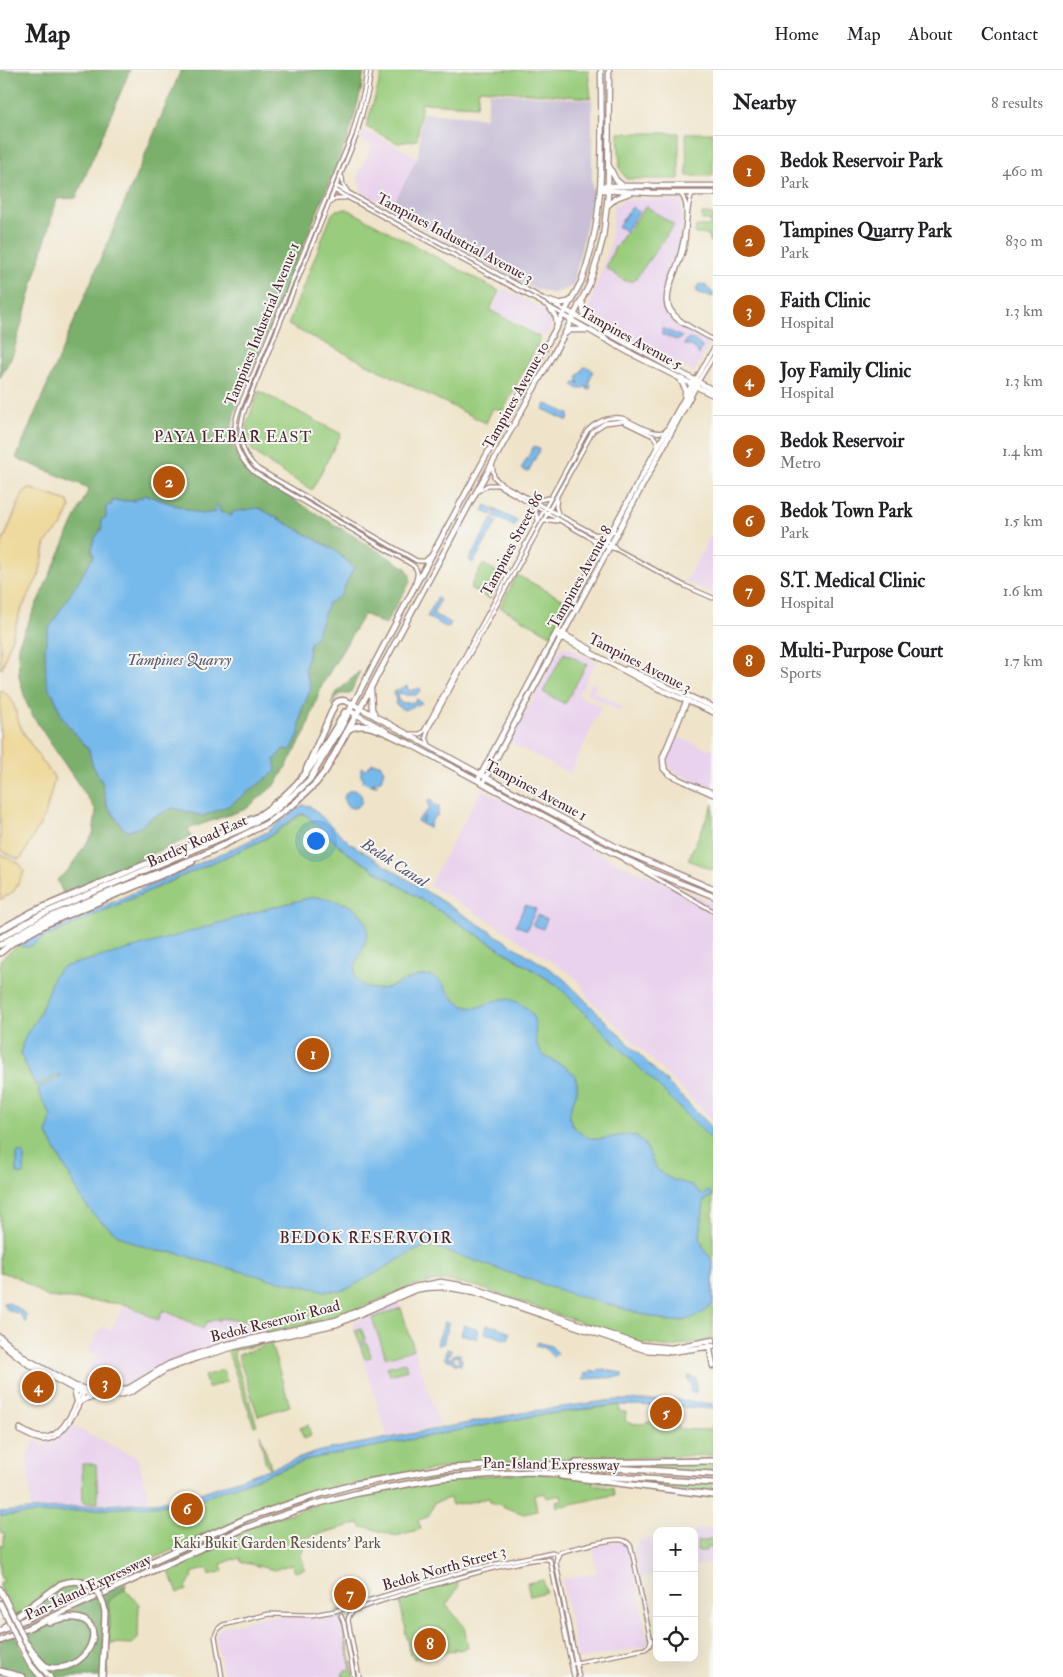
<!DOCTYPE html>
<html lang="en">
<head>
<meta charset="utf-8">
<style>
  body { margin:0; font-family:"IM FELL Double Pica",serif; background:#f6f6f6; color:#202124 }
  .controls { position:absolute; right:15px; bottom:15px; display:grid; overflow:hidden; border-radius:10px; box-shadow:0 5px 20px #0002 }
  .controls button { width:45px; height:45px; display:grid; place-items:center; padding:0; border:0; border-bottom:1px solid #e0e0e0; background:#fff; color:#202124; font:25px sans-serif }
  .you { position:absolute; left:315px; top:770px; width:18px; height:18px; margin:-12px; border:4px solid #fff; border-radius:50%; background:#1a73e8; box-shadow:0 0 0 8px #1a73e833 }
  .badge { display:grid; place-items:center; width:32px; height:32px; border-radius:50%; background:#b45309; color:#fff; font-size:16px; font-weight:700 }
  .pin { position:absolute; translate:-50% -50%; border:2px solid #fff; box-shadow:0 1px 5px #0006 }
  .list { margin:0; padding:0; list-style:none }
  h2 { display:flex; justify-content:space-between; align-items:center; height:65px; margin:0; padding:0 20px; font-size:21px }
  h2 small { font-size:16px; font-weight:400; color:#757577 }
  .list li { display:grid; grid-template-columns:32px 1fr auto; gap:15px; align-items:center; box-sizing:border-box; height:70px; padding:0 20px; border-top:1px solid #e0e0e0 }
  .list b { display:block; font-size:19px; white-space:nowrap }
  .list p { margin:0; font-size:16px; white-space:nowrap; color:#757577 }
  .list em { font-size:16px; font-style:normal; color:#757577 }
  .icon { flex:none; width:28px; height:28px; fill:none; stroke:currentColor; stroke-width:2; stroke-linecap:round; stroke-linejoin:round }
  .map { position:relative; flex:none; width:713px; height:1607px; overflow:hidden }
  header { display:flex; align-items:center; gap:30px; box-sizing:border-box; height:70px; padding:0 25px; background:#fff; border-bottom:1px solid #e0e0e0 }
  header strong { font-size:24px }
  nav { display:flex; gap:28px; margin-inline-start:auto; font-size:18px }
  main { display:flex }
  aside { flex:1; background:#fff }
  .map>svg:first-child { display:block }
  .built { fill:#e9d2ed }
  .industrial { fill:#c9bfd7 }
  .green { fill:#99cc7c; stroke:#727654 }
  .forest { fill:#7ab06c; stroke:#62684c; fill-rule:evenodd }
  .sand { fill:#eeda9e; stroke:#9c7c64 }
  .water { fill:#76b9eb; stroke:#606c8b }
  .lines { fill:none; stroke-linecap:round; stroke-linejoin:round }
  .stream { stroke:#76b9eb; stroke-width:1 }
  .street-casing { stroke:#9c827a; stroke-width:5.5 }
  .secondary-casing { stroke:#9c827a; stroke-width:7 }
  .primary-casing { stroke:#9c827a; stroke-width:7 }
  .highway-casing { stroke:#9c827a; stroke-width:8 }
  .street { stroke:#fff; stroke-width:3 }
  .secondary { stroke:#fff; stroke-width:4.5 }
  .primary { stroke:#fff; stroke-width:4.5 }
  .highway { stroke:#fff; stroke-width:5 }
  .primary-bridge-casing { stroke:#9c827a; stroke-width:7; stroke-linecap:butt }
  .highway-bridge-casing { stroke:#9c827a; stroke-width:8; stroke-linecap:butt }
  .primary-bridge { stroke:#fff; stroke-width:4.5 }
  .highway-bridge { stroke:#fff; stroke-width:5 }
  .labels { text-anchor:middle; stroke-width:4; stroke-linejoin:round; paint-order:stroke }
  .street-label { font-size:15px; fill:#4a1f2b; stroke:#f6f6f2 }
  .park-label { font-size:15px; fill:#625343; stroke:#f6f6f2 }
  .neighbourhood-label { font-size:16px; letter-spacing:1px; fill:#4a1f2b; stroke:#f6f6f2 }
  .water-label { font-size:16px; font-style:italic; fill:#59556e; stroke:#f6f6f2 }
</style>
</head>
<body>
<header>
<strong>Map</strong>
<nav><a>Home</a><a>Map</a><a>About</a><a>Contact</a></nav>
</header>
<main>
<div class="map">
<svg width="713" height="1607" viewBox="0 0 713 1607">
  <rect width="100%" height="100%" fill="#f6f6f2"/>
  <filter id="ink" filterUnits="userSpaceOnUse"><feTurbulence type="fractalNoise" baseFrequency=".02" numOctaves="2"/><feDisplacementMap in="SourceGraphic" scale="10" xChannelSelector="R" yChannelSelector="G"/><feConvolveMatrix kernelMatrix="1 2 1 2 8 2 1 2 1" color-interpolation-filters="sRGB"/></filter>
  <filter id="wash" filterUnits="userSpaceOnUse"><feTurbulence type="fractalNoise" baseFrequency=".0096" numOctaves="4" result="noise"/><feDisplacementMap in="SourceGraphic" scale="20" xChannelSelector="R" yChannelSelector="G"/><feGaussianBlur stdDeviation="1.12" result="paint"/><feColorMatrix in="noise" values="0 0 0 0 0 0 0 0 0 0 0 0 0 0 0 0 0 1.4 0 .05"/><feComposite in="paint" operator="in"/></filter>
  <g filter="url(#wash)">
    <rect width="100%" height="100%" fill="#efe4c9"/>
    <!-- built -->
    <path class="built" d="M364,60L418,87L391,138L362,122L357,107L372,75L360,69Z
      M646,129L678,130L683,133V156L678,182L674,195L664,217L662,225L663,236L674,254L708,272L709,275L694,302L589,248V235L596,218L610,174L614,136L624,130Z
      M503,218L547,242L551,255L545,267L492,240Z
      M713,462V523L685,512Z
      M568,577L596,592L578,625L601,637L570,704L509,672L560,578Z
      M592,612L597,615L593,621L622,636L619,641L591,626L589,627L590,625L586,623Z
      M676,666L710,680L713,675V718L676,703L670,697L667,689Z
      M482,719L615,792L713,833V1050L588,927L581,915L572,905L491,852L429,815Z
      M399,1232L440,1356L387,1366L352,1253Z
      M125,1234L158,1250L163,1240L203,1258L207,1252L219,1247L261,1253L265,1256L267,1264L220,1274L173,1290L127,1315L112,1319L100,1320L81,1315L97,1285L89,1280L102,1257L111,1261Z
      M71,1355L138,1388L148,1423V1431L31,1439L27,1386L35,1371L44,1373L52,1372L62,1366Z
      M713,1457V1493L694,1496V1461H693Z
      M657,1468V1504L639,1507L634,1481L638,1471Z
      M618,1471L625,1473L630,1480L648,1573L644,1577L578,1590L562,1510L597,1503L593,1476Z
      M337,1543L342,1554L352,1607H224L216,1569L217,1562L222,1557L269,1546H312Z"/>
    <!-- industrial -->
    <path class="industrial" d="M489,22L592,30V128L573,216L553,224L530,217L475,187L391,138L418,87L422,43L486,48Z"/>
    <!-- green -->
    <path class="green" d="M383,0H588L591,28L479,19L477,36L422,33L417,70L398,73L366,57Z
      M618,63H679V109H626L620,98Z
      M686,63H713V106H687Z
      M646,136L674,155L634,211H625L606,198L614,179Z
      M347,139L499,221L490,240L541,268L503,341L493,338L486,353L288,255L332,144L336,140Z
      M702,144H713V172H710L709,165L695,164L696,156H710V150H702Z
      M259,321L341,364L312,420L271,395L253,381L248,372L247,353Z
      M483,494L503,505L490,529L470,518Z
      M517,505L568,532L551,565L500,537Z
      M564,583L587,594L565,634L543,622Z
      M713,734V800L688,790Z
      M302,744L307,745L346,782L557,915L713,1071V1269L671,1277L641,1273L475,1216L444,1210L414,1215L344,1245L267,1264L265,1255L261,1253L219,1248V1251L215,1250L207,1252L203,1259L164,1240L158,1250L125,1234L47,1227L17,1207L0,1202V890L19,874C28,881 35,873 43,868L250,776L270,766Z
      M401,1238L414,1279L386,1288L372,1248Z
      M361,1258L366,1271L360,1273L355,1260Z
      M273,1269L274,1272L235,1280L234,1286L257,1355L254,1356L228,1282L229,1280Z
      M367,1273L371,1287L365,1289L360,1275Z
      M271,1274L290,1336L258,1346L238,1285Z
      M405,1292L407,1300L390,1305L387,1297Z
      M223,1300L227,1311L208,1318L204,1306Z
      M619,1335V1341L626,1342L625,1351C631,1355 637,1353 643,1354C653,1349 666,1352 678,1353V1359L711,1360V1357L713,1356V1385L476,1394L452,1396L323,1421L254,1443L93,1516L14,1546L0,1517V1513L4,1511L0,1504V1474L3,1475L5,1464L0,1462V1446L164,1435L194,1431L310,1389L533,1346Z
      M308,1355L311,1366L304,1369L300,1358Z
      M260,1364L271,1397H269L265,1392Z
      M713,1391V1404L566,1393L711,1391Z
      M82,1394H96L98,1433H83Z
      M529,1403L713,1413V1425L593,1411V1415L613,1418L614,1425L557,1437L556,1432L562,1430L561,1425L546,1428L545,1423L534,1425L537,1441L524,1444L504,1437V1436L490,1432L489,1428L478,1430V1429L477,1431L452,1435L450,1428L433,1433V1436L428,1447L418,1450L421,1459L396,1466L373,1459L361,1457L359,1453L305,1468L306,1472L300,1487L302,1488L305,1499L295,1502L292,1494L274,1500L250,1494L249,1492L248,1494L241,1492L240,1488L234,1490L233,1488L232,1490L221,1494L223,1501L210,1505L208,1498L192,1503L193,1506L186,1517L187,1520L178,1523L166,1495L256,1454L340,1428L441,1408Z
      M707,1469H713V1477H707L706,1481H697V1471H706Z
      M457,1510L458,1518L446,1535L464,1556L468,1578L458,1580L455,1578V1580L453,1581L436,1584L432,1582V1584L423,1586L422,1584V1587L414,1589L413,1586L410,1585L405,1559L407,1557H405L399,1528Z
      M543,1510L546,1522L530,1526L527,1513Z
      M125,1519L139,1534L138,1569L132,1574L109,1573L110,1550L108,1531Z
      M345,1538L349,1541L348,1547L342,1548L354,1607H341L345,1600L351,1599L342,1554L336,1540Z"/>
    <!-- forest -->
    <path class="forest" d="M0,0H130L76,128L57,129L13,284L0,308Z
      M181,0H364L361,21L349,65L236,338C227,365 230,387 253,405L406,498L410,505V512L385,555L364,544L322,615L305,663L277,713L246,739L188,759L191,767L63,823L57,810L68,800L93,764L96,740L47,668L31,643L26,632L19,607L18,575L89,418L16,388ZM146,425L201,444L220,442L232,447L259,438L334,480L354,497L340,526L328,533L316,566L310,573L305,600L311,618L301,642L299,664L294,672L283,679L246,723L230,735L203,746L173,738L147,750L142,756L128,761L123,758L107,736L102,712L92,694L89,680L63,649L53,624L89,493L94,486L91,480C96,465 112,445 112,431H133Z
      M360,601L350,624H340L331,635L337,622Z
      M73,1511L93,1518L17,1553L14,1547L50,1522Z
      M126,1513L125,1519L108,1531L110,1550L107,1607H50L43,1600L21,1562Z
      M15,1564L23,1582L41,1607H23L0,1601V1571Z"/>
    <!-- sand -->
    <path class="sand" d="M27,419H32L68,431L70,438L62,456L46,472L39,505L20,542L2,598L0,599V478L23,423Z
      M0,620C15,626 14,641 20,655C25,669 45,694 54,707V711L45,745L22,787L18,789L0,780Z
      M0,784L20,794L24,802L14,821L0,830Z"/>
    <!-- water -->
    <path class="water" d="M632,137L639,142L625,161L618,156Z
      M699,214L705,215L713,223V227L708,225L698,223L696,219Z
      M662,258L682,267L679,270C672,270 668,265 662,265Z
      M687,269L694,270L702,277L699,285C695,277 692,275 684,275Z
      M584,297L590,298L593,301L589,312L591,318L588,320L586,316L582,319H578L573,315L577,311L579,314L577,307Z
      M546,334L569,344L568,351L543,339Z
      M534,376L540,379L528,402L521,399Z
      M146,425L201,444L216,442L215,435H218L220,442L232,446V442L259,438L334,480L354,497L340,526L328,533L316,566L310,573L305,600L311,618L301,642L299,664L291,680L283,679L277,688L274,689L276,701L230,735L203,746L173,738L147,750L142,756L128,761L123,758L107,735L102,712L92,694L89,680L63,649L53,624L50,622L46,609L45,578L48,560L94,486C89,475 95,467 102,459L101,449L106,448V436L112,435L111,431H133Z
      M486,435L517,451L514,457L512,455L493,446L496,441L494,440L491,445L483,441Z
      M492,449L497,452L473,493L469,490Z
      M437,528L440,530L433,544L451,553L448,558L427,547Z
      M407,616L409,621L420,618L421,620L416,625H405L403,623L402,624L399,623L397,626L398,630L402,633L415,632L417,629L422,633L404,640L395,634L396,631L394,622Z
      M372,693L380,694L384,701L381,710L373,713V715L378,714L375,716L365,713L362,710L364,708L361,706V697L366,699Z
      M344 729a9 9 0 1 1 18 0a9 9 0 1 1-18 0Z
      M429,729L432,730V733L440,738L438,740V745L433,748L429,758L421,754L425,747H423V750L419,753L417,750L429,739L428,733Z
      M302,735L310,736L351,774L553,901L565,910L713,1058V1071L557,915L346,782L305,744H300L270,766L250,776L43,868C35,873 28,881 19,874L247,772L267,762Z
      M313,827C323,827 333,831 343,833C359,838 372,852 366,870C360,887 342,908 369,918C386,924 404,908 420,906C446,902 445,928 464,936C484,944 495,920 519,933C546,947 528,966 541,982C551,994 574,994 577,1013C580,1031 556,1046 582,1064C598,1076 616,1062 634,1066C649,1070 649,1092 660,1102C672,1114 690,1109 702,1125L709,1121L712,1126L704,1131L700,1167L703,1177L713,1192V1234C699,1247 687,1253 667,1251L568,1223L432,1176L416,1180L349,1218L340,1221H326L266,1208L198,1190L178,1183L157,1181L136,1174L118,1165L97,1148L84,1133L47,1064L51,1046L39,1023L38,1018L61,1006L59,1004L36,1016L24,992L21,984L22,975L27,963L39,945L54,905L63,897L155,872L273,837Z
      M525,835L536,839L527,860L516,855Z
      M537,845L547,849L543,859L533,855Z
      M17,1083H24V1104H17Z
      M8,1232L26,1244V1254L21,1245L7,1239L4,1233Z
      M446,1252L449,1253L447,1256C449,1262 443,1266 444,1273L438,1276L437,1273L443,1257V1253Z
      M464,1255L478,1260L477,1269L461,1264Z
      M487,1255L498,1257L510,1263L508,1270L485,1263Z
      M538,1272L551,1276L558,1283L553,1287L545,1278L536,1275Z
      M447,1279L451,1280V1284H448V1288H451L454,1284H460V1287H457L455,1286L453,1288L456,1293L460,1288L462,1289L461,1295L454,1294L452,1291L445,1289L444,1287Z
      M599,1299L622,1303V1307L583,1309L585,1303L588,1304L590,1301L596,1302Z
      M689,1306L696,1308V1323H692L690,1321L691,1314L688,1309Z
      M614,1330H675L713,1334V1339L675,1336L614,1335L533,1346L310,1389L194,1431L164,1435L0,1446V1442L163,1431L192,1426L320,1381L532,1341Z"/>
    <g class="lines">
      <!-- stream -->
      <path class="stream" d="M711,1124L713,1122"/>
    </g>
  </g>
  <g filter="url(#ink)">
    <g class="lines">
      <defs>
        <path id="street" d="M367,0L364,21L352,65L239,339C230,364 234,385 255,403L411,494C419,499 418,504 415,513
          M371,0L368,21L356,67L245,339C237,363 239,383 258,399L417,491H425L429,487
          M342,107L343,115L348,122
          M336,116L566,241
          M334,120L564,245
          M680,123C687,131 686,138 686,148C685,162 682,177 678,191C669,218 652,239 688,256
          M693,123C686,131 687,166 684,179C680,196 663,222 670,238C678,253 699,261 713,270
          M330,132L337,128H345
          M695,311L713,279
          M698,312L713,287
          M492,394L494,407L500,413L605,470L612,474L616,479L685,516L713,528
          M478,421L488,415H498L605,476L616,479
          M557,427L556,437L558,443
          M535,431L548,428
          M534,437L538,450
          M542,452L549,450L557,451
          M686,630L662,687L663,699L669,705L713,725
          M688,630L664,688C664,692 664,696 666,699C672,709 702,718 713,722
          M410,664H420L424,661L587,361C597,351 608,346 622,348C635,353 653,367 666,361
          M429,675L426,667L428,659L593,361L605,353L622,351L653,366L657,371L658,377
          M623,789L713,841
          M20,1358C27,1362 34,1367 42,1367C62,1369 76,1335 82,1319
          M19,1361C26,1364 33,1369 41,1370C63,1373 79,1337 85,1320
          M552,1482L555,1483L557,1486L556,1493L579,1607
          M557,1488L560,1482C571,1479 613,1468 622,1470C626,1471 629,1473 631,1477L651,1571L649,1576L645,1579L571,1594
          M550,1490L574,1607
          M341,1546L344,1553L354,1607
          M222,1607L215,1566L218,1559L223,1555L269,1544L312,1545L335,1541L468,1500L552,1482
          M359,1607L348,1550L350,1544L353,1541C377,1531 535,1482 550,1490"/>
        <path id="secondary" d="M601,116H713
          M601,120L652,123H713
          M595,465L604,466L613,461
          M594,470L598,477L599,484
          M561,563L590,579
          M559,566L657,618L713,642
          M627,599L713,637
          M353,634L467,697L626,782L713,819
          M350,641L386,661
          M406,672L611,782L655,803L713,826
          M478,710L570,537L694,311
          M483,713L697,314
          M0,1267L25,1288L75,1316L93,1321L118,1322L131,1317L169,1294L196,1284L224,1275L336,1250L414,1217L441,1212L471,1217L641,1275L671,1278L713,1270
          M0,1272L29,1295L74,1319L93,1325L116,1326L133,1321L165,1300L197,1288L234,1277L337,1254L415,1220L425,1218L444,1217L475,1222L645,1280L671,1282L713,1276
          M709,1275L713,1296
          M74,1319L77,1331
          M80,1332L87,1328L95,1327"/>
        <path id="primary" d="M609,96L616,110L623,116
          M608,135L616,128L632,122
          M582,230L584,246L587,251
          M549,231L558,234L572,231
          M550,238L556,247L557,257
          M567,241L713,320
          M564,246L630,283L713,325
          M564,264L571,260H588
          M681,311L685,318V327
          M371,619L372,639L376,647
          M353,634L415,516L581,212C607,144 601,72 601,0
          M360,638L474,426L564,265L589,215L598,187L603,168L608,125L609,0
          M0,1519L11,1541
          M0,1533L5,1543
          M19,1573L30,1594L41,1607
          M31,1583L40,1596L50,1607"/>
        <path id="highway" d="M348,660C365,648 391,666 408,673
          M306,700L335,634C340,628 346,631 353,634
          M0,860L32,842L257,747C302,717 318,688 345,642
          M0,868L40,845L244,758L274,741L300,719L310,709L340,659L353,634
          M0,875L43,850L112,821L203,785L266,754L294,734L316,713L326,700L360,638
          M0,883L12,873L46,854L192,792
          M576,1393L713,1391
          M561,1406L713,1425
          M3,1559L9,1552L61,1514
          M0,1561L247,1448L310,1427L356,1414L440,1399L513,1394L561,1395L713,1404
          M0,1571L245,1458L312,1435L358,1423L441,1408L528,1402L713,1413
          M27,1574C33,1582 39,1591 47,1597C95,1607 119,1529 49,1552
          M0,1601L23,1607
          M102,1607L105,1543"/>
      </defs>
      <!-- street casing -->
      <use href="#street" class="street-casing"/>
      <!-- secondary casing -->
      <use href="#secondary" class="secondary-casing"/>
      <!-- primary casing -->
      <use href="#primary" class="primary-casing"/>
      <!-- highway casing -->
      <use href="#highway" class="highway-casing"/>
      <!-- street -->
      <use href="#street" class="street"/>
      <!-- secondary -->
      <use href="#secondary" class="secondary"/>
      <!-- primary -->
      <use href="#primary" class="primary"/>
      <!-- highway -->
      <use href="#highway" class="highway"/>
      <defs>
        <path id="primary-bridge" d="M11,1541L25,1571
          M5,1543L19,1573"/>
        <path id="highway-bridge" d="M61,1514C84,1505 103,1520 105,1543"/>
      </defs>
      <!-- primary-bridge casing -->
      <use href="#primary-bridge" class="primary-bridge-casing"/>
      <!-- highway-bridge casing -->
      <use href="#highway-bridge" class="highway-bridge-casing"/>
      <!-- primary-bridge -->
      <use href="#primary-bridge" class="primary-bridge"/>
      <!-- highway-bridge -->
      <use href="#highway-bridge" class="highway-bridge"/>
    </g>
  </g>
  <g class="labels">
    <!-- street labels -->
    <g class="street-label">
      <text transform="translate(455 168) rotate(28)" y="5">Tampines Industrial Avenue 3</text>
      <text transform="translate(262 254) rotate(-68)" y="5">Tampines Industrial Avenue 1</text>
      <text transform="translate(631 268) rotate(29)" y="5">Tampines Avenue 5</text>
      <text transform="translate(516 325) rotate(-61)" y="5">Tampines Avenue 10</text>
      <text transform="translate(512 474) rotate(-62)" y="5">Tampines Street 86</text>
      <text transform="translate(580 507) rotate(-61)" y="5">Tampines Avenue 8</text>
      <text transform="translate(640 593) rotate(27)" y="5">Tampines Avenue 3</text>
      <text transform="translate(536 720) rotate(28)" y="5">Tampines Avenue 1</text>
      <text transform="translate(197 771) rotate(-24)" y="5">Bartley Road East</text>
      <text transform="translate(275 1251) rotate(-14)" y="5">Bedok Reservoir Road</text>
      <text transform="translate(551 1394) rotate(1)" y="5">Pan-Island Expressway</text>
      <text transform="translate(444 1498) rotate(-16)" y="5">Bedok North Street 3</text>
      <text transform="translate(88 1517) rotate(-25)" y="5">Pan-Island Expressway</text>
    </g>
    <!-- park labels -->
    <g class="park-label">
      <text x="277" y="1478">Kaki Bukit Garden Residents' Park</text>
    </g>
    <!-- neighbourhood labels -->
    <g class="neighbourhood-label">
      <text x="233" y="372">PAYA LEBAR EAST</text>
      <text x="366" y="1173">BEDOK RESERVOIR</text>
    </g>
    <!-- water labels -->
    <g class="water-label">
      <text x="179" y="595">Tampines Quarry</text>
      <text transform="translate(395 792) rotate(33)" y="6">Bedok Canal</text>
    </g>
  </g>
</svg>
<div class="controls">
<button>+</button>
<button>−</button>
<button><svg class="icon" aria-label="locate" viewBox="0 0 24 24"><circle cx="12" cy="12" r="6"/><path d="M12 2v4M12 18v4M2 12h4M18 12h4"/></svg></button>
</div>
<div class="you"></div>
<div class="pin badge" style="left:313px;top:984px">1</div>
<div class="pin badge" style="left:169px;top:412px">2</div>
<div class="pin badge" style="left:105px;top:1313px">3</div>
<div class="pin badge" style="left:38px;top:1317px">4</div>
<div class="pin badge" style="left:666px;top:1343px">5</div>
<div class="pin badge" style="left:187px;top:1439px">6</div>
<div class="pin badge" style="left:350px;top:1524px">7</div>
<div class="pin badge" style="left:430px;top:1574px">8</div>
</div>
<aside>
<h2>Nearby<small>8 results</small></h2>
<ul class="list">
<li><span class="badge">1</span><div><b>Bedok Reservoir Park</b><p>Park</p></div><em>460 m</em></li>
<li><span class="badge">2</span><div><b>Tampines Quarry Park</b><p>Park</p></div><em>830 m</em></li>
<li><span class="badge">3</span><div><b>Faith Clinic</b><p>Hospital</p></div><em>1.3 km</em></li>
<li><span class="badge">4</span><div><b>Joy Family Clinic</b><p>Hospital</p></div><em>1.3 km</em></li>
<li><span class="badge">5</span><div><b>Bedok Reservoir</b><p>Metro</p></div><em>1.4 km</em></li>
<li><span class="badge">6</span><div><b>Bedok Town Park</b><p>Park</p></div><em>1.5 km</em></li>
<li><span class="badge">7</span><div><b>S.T. Medical Clinic</b><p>Hospital</p></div><em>1.6 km</em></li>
<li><span class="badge">8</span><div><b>Multi-Purpose Court</b><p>Sports</p></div><em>1.7 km</em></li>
</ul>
</aside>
</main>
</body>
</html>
